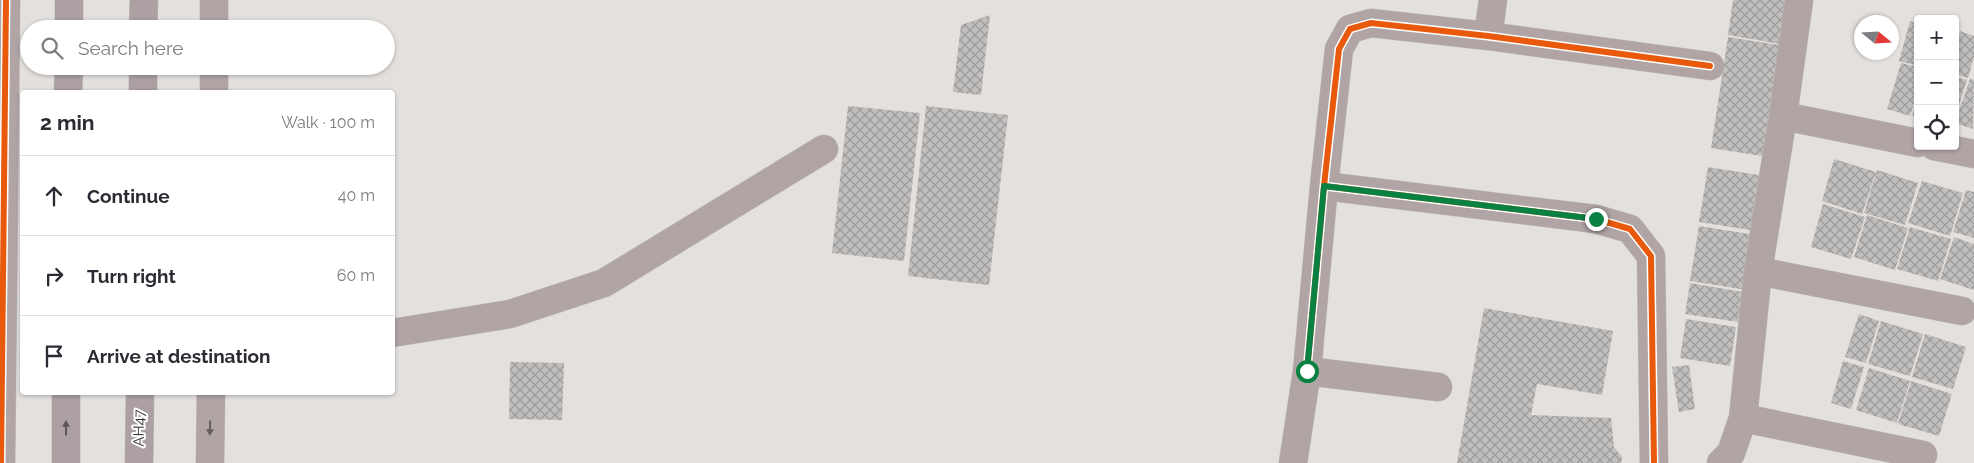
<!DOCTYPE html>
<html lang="en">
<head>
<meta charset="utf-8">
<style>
  body { margin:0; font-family:Raleway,sans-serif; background:#f7f7f7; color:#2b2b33 }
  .controls { position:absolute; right:15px; top:15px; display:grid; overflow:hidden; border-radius:5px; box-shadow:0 1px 4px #0004 }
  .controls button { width:45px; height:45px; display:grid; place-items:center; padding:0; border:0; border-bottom:1px solid #e1e1e2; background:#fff; color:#2b2b33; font:25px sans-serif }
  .compass { position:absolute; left:1854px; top:15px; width:45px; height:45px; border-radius:50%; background:#fff; box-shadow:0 1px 4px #0004; rotate:108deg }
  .stop { position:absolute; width:15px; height:15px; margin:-11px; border:4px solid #0b8043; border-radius:50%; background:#fff }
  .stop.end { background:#0b8043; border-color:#fff; box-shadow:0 1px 5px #0008 }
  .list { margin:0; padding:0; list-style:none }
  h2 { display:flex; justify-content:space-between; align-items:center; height:65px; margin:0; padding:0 20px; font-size:21px }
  h2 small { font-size:16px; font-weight:400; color:#7c7c81 }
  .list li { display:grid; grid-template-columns:32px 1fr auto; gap:15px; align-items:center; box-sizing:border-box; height:80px; padding:0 20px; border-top:1px solid #e1e1e2 }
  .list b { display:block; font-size:19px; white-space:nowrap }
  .list em { font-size:16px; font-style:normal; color:#7c7c81 }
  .icon { flex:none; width:28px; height:28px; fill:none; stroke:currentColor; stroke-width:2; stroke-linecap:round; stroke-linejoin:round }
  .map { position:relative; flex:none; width:1974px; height:463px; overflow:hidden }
  .search { position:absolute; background:#fff; box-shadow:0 1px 4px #0004; left:20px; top:20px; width:375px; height:55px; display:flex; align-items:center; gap:12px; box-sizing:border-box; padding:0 18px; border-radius:28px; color:#7c7c81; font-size:19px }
  .panel { position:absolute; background:#fff; box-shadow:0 1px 4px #0004; left:20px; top:90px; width:375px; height:305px; border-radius:5px }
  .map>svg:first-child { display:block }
  .building { fill:url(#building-cross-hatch) }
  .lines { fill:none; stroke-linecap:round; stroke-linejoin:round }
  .minor-casing { stroke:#c0bebd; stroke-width:29 }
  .highway-casing { stroke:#c0bebd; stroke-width:29 }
  .minor { stroke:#b0a4a5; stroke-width:28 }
  .highway { stroke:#aca0a2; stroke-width:28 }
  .cycleway-casing { stroke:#fff; stroke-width:9 }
  .cycleway { stroke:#e8590c; stroke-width:6 }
  .oneway { fill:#5c5757 }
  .oneway2 { fill:#635e5e }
  .route { stroke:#0b8043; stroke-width:6 }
  .labels { text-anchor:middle; stroke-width:4; stroke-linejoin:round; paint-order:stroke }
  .street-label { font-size:15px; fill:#3a3837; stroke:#fff }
</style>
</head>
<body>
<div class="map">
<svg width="1974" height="463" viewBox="0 0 1974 463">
  <defs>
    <pattern id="building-cross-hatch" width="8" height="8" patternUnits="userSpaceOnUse" patternTransform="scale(1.25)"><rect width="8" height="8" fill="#c1bfbe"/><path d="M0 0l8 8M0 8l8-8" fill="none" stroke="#9e9c9b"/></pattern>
  </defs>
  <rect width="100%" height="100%" fill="#e3e0de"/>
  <!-- building -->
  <path class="building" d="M1733,0H1792L1785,45L1728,35Z
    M990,15L981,95L953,92L961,25Z
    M1910,21L1918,24V66L1899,61Z
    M1960,31L1974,36V57L1968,78L1955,74V48Z
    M1728,37L1785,46L1768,157L1711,148Z
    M1901,63L1918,67V90L1910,116L1887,109Z
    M1955,77L1967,80L1956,114H1955Z
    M1970,79L1974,80L1973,129L1955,123Z
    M1917,97H1918V117L1912,116Z
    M848,106L920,113L904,261L832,253Z
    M926,106L1008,115L989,285L908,276Z
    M1834,159L1876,172L1862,214L1822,201Z
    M1708,167L1765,176L1756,231L1699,222Z
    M1877,170L1918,183L1905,225L1864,213Z
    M1922,181L1963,193L1950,236L1908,223Z
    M1966,190L1974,192V238L1953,232Z
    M1823,204L1865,217L1851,259L1811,247Z
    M1867,215L1908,228L1895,270L1854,257Z
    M1699,226L1756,235L1747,290L1690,281Z
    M1910,227L1951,239L1938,281L1897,269Z
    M1954,237L1974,244V290L1940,279Z
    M1690,283L1743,292L1738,322L1685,314Z
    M1484,308L1613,331L1602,395L1537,384L1531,415L1611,418L1614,447L1622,457L1621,463H1457Z
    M1859,314L1879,321L1866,363L1845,357Z
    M1686,319L1736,327L1730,366L1680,358Z
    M1881,321L1923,334L1910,376L1868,364Z
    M1925,334L1966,347L1953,389L1912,377Z
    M1843,361L1864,367L1851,409L1831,403Z
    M510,362L564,363L562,420L509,419Z
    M1689,365L1695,409L1679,412L1672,367Z
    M1869,368L1910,381L1897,423L1856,410Z
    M1911,381L1952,394L1939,436L1898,424Z"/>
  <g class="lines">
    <defs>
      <path id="minor" d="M214,29V0
        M1488,36L1493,0
        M214,92V66
        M1783,116L1918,143
        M1934,146L1974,154
        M1324,186L1339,49L1350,29L1371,23L1488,36L1710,66
        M1758,271L1962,311
        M392,333L510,314L604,283L824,149
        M1307,371L1324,186L1596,219L1630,229L1651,256L1654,463
        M1743,418L1923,455
        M1,463L6,0
        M210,463L211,392
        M1293,463L1307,371L1438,387
        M1721,463L1731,453L1743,418L1758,271L1783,116L1799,0"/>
      <path id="highway" d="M69,29V0
        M143,29L144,0
        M68,92L69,66
        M143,92V66
        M66,463V392
        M139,463L140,392"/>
    </defs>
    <!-- minor casing -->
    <use href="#minor" class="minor-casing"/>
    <!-- highway casing -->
    <use href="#highway" class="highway-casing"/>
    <!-- minor -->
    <use href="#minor" class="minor"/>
    <!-- highway -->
    <use href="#highway" class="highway"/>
    <defs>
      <path id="cycleway" d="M1324,186L1339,49L1350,29L1371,23L1488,36L1710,66
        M1307,371L1324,186L1596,219L1630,229L1651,256L1654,463
        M1,463L6,0"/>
    </defs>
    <!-- cycleway casing -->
    <use href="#cycleway" class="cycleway-casing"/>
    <!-- cycleway -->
    <use href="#cycleway" class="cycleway"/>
  </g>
  <!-- one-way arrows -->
  <defs><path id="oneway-solid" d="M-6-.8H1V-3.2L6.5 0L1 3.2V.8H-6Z" transform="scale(1.25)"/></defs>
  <use class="oneway" href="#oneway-solid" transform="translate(66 428) rotate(-90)"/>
  <use class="oneway2" href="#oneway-solid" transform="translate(210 428) rotate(91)"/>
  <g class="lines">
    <!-- route -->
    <path class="route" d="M1307,371L1324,186L1596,219"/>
  </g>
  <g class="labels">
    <!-- street labels -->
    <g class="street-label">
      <text transform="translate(139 428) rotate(-89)" y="5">AH47</text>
    </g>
  </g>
</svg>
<div class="controls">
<button>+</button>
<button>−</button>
<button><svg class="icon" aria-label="locate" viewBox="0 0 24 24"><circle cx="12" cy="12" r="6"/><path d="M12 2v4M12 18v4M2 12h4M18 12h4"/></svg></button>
</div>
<svg class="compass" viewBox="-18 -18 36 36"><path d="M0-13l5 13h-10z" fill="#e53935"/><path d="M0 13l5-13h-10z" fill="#7c7c81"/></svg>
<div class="stop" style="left:1307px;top:371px"></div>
<div class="stop end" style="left:1596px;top:219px"></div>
<div class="search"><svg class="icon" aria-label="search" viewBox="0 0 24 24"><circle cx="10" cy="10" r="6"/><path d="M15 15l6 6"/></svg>Search here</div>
<section class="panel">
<h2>2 min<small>Walk · 100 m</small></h2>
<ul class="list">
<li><svg class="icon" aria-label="ahead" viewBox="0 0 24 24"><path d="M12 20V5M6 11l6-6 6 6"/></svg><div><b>Continue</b></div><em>40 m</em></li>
<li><svg class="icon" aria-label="right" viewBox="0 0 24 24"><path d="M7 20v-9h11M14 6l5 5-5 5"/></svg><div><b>Turn right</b></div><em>60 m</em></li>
<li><svg class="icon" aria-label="arrive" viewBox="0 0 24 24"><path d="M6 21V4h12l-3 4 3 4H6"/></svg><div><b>Arrive at destination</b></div></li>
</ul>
</section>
</div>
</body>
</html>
